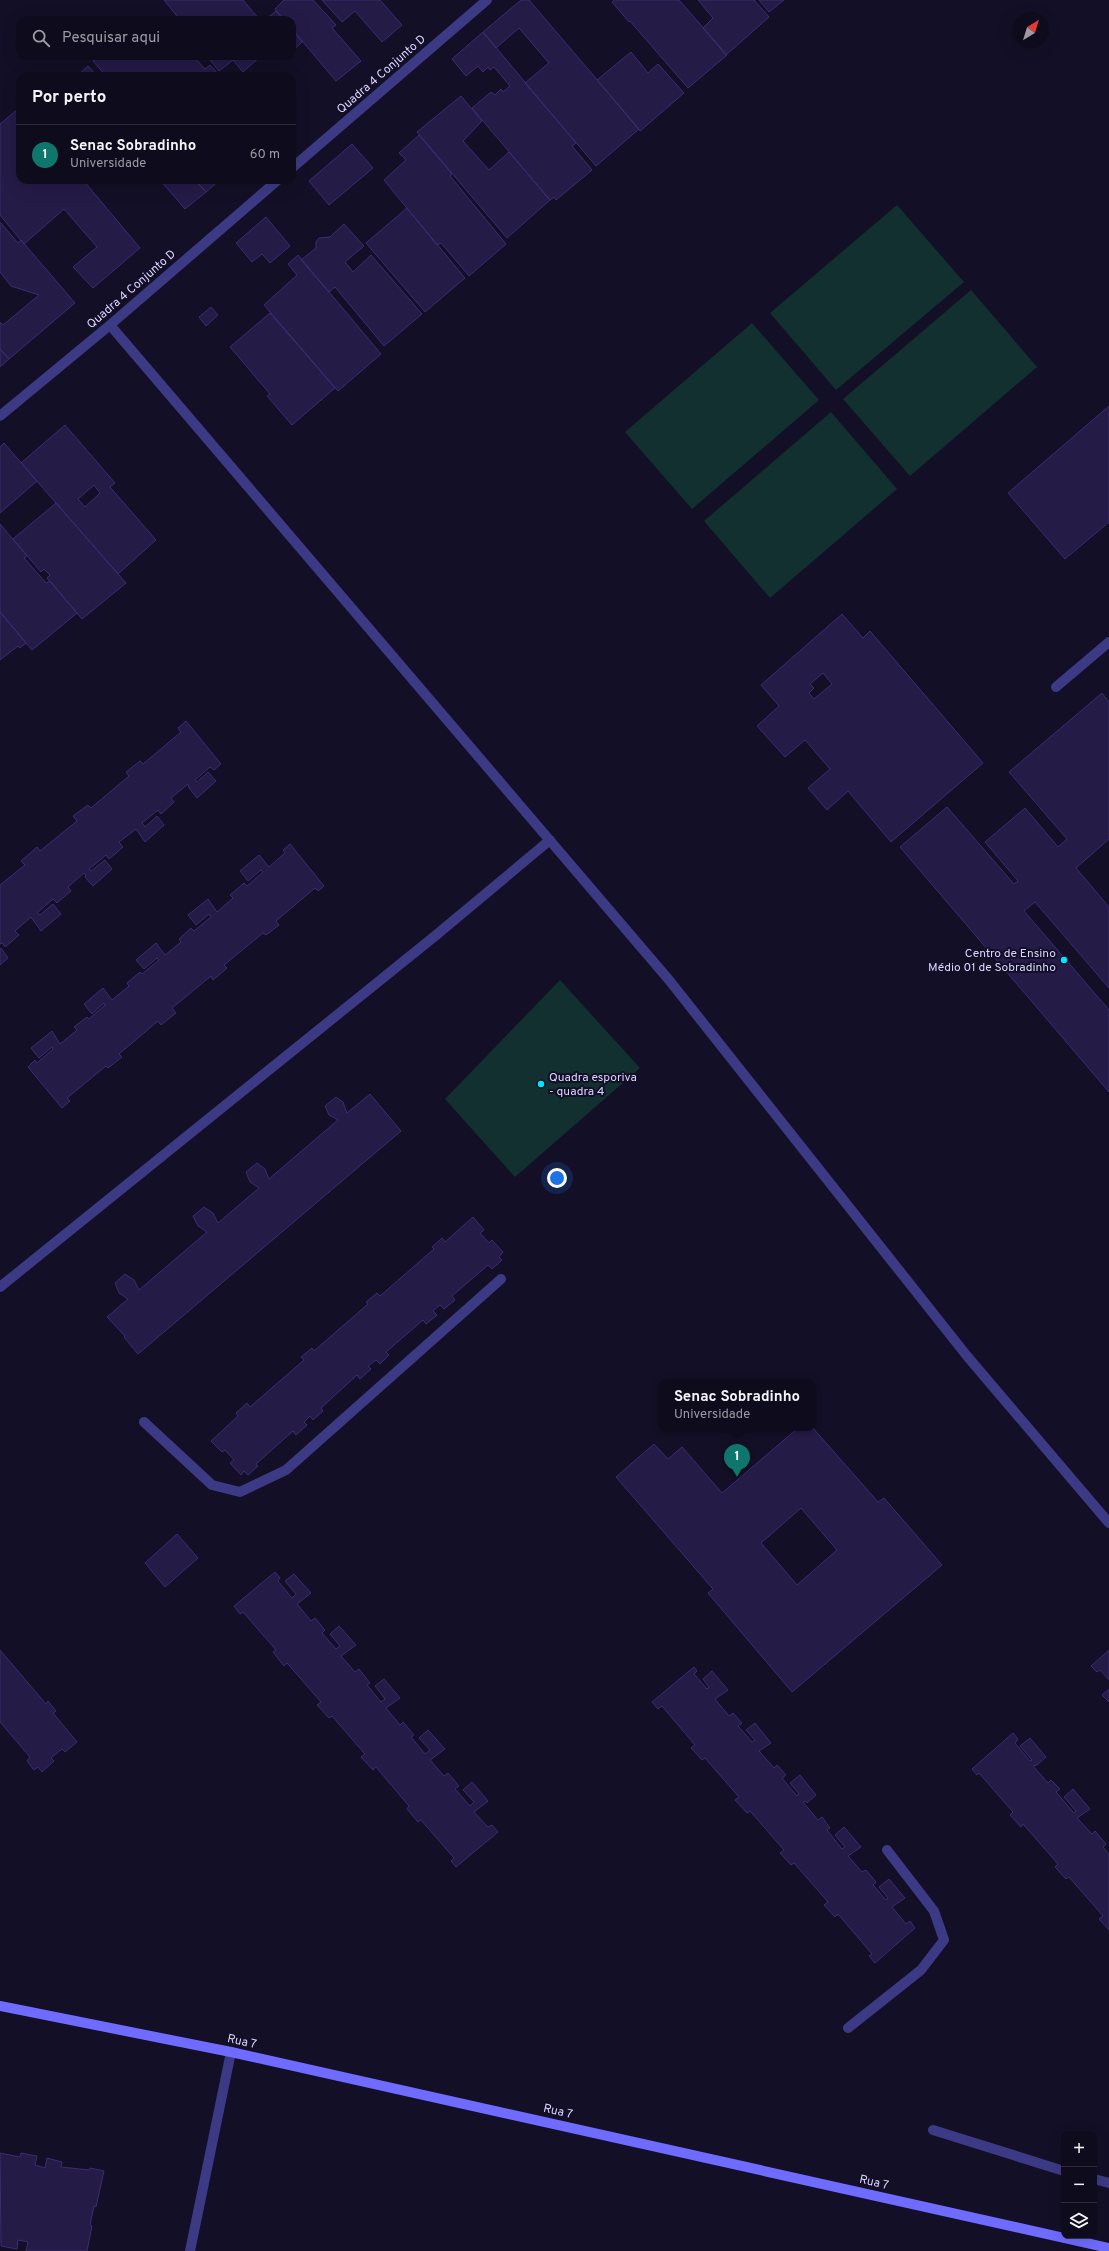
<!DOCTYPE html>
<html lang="pt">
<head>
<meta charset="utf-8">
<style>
  body { margin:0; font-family:Overpass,sans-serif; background:#171425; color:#f1f3f6 }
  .controls { position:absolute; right:12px; bottom:12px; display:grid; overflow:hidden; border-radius:8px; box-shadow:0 4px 16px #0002 }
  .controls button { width:36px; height:36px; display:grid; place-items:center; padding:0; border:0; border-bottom:1px solid #2e2b3b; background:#0e0b1c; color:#f1f3f6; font:20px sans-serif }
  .compass { position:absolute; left:1013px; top:12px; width:36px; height:36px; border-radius:50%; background:#0e0b1c; box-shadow:0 4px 16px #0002; rotate:38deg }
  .you { position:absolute; left:557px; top:1178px; width:14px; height:14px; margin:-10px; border:3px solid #fff; border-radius:50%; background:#1a73e8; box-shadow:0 0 0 6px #1a73e833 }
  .badge { display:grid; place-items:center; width:26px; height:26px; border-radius:50%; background:#0f766e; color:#fff; font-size:13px; font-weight:700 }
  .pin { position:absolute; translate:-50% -33px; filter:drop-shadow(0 1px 2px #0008) }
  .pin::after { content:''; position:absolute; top:21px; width:14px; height:12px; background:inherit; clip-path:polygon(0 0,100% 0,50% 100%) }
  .popup { position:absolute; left:659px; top:1379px; width:156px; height:52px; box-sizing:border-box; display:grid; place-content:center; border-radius:8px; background:#0e0b1c; filter:drop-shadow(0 1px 3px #0005); font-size:13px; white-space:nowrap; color:#9b9ba3 }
  .popup b { font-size:15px; color:#f1f3f6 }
  .popup::after { content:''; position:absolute; left:50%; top:100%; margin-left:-8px; border:8px solid transparent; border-top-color:#0e0b1c }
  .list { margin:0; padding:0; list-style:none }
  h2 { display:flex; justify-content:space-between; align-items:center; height:52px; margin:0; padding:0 16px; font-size:17px }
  h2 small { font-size:13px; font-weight:400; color:#9b9ba3 }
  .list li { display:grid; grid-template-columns:26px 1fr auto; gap:12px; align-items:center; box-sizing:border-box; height:60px; padding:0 16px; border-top:1px solid #2e2b3b }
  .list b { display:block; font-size:15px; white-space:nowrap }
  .list p { margin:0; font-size:13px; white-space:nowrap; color:#9b9ba3 }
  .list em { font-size:13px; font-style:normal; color:#9b9ba3 }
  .icon { flex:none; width:22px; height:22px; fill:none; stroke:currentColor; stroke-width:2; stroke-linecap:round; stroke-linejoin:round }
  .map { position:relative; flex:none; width:1109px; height:2251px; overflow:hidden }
  .search { position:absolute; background:#0e0b1c; box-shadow:0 4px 16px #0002; left:16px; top:16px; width:280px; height:44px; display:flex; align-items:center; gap:10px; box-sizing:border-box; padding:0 14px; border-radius:12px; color:#9b9ba3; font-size:15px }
  .panel { position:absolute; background:#0e0b1c; box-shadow:0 4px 16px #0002; left:16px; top:72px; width:280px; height:112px; border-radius:12px }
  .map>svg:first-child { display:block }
  .green { fill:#12302f }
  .building { fill:#241b47; stroke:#3b2d73; fill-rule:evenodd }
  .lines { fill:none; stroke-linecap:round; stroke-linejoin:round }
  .lane { stroke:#3d3a85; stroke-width:10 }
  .street { stroke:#3d3a85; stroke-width:10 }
  .secondary { stroke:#6f6bff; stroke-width:10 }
  .poi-dot { fill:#00e5ff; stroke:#130f26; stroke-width:1.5 }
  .labels { text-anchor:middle; stroke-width:4; stroke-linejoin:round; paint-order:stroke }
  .street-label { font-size:12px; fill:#d9d4ff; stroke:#130f26 }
  .poi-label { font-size:12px; fill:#d9d4ff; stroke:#130f26; text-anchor:end }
</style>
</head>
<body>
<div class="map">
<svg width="1109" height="2251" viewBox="0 0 1109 2251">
  <rect width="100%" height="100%" fill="#130f26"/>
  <!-- green -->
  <path class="green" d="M897,205L964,282L836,390L770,313Z
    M971,290L1037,367L910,476L843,399Z
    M752,323L819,400L692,509L625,432Z
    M831,412L897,489L770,598L704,521Z
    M560,980L640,1068L515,1177L445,1099Z"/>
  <!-- building -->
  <path class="building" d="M164,0H243L260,20H180Z
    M284,0H313L336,25L332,28L361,61L336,81L292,29V20H284L275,9Z
    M322,0H380L402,25L382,42L355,11L342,22Z
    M521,0H529L639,129L596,166L525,83L549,63L519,28L496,48L483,32Z
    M614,0H679L727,55L688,88L630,21L629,22L612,2Z
    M698,0H754L769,17L726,55L703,28L713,18Z
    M759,0H784L769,12Z
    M276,11L284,20H265Z
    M292,29L302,42L292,51Z
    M483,32L576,143L572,146L592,170L556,200L554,197L550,200L472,108L491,92L495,95L501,89L503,92L510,86L494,67L490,70L488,67L483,72L478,66L466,76L452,59Z
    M631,52L648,73L658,64L684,93L640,131L597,80Z
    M99,56H197L195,58L205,69L210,65L220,76H106L93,61Z
    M207,56H261L243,72L233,60L219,71Z
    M88,66L97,76H77Z
    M461,96L482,121L463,141L489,170L509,152L550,200L507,238L417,132Z
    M17,110L20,113V180H83L140,248L93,288L73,267L97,247L64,209L24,244L0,215V124Z
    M419,135L452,174L450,176L506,244L469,276L441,243L437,245L384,180L406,160L399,153Z
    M352,144L373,168L329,205L309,181Z
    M160,180H195L206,192L185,209Z
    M195,180H220L206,192Z
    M407,208L465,278L425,312L366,243Z
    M266,217L290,246L270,263L262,254L252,262L236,243Z
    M0,222L18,243L21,240L75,303L9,359L0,349V322L3,325L39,295L11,286L0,272Z
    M344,224L364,246L345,262L353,272L371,255L422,314L384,346L335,287L329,292L301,260L316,248V242L319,238L330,237Z
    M298,255L381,354L338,391L264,305L297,275L288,264Z
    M211,307L218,315L206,326L199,317Z
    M270,313L335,388L292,425L267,396L270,394L230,347Z
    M0,349L9,359L0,367Z
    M1109,406V522L1065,559L1008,493Z
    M65,425L115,483L110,487L156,540L118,574L21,463ZM94,485L100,493L85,507L78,499Z
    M4,443L37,481L0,513V447Z
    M56,503L126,583L82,619L47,578L50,575L44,569L41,572L13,539Z
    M0,524L27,556L24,558L46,583L50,581L77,613L32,650L0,612Z
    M0,612L26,643L20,648L18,646L0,660Z
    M842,614L863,638L870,631L983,763L891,842L848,791L827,810L808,788L830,769L805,740L785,757L757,726L779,706L761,685ZM823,673L832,684L814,699L809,693L814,688L810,684Z
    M1102,693L1109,702V839L1076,868L1109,907V988L1035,902L1024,911L1109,1010V1092L900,847L947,807L1014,884L1018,881L985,842L1025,808L1058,847L1067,839L1009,772Z
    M186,721L221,764L214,770L210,767L195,780L197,782L208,772L216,781L197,798L189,788L188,784L171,798L174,802L161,814L158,810L142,823L145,827L157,816L164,825L145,842L136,829L119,842L123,847L109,859L106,855L89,869L91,871L105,860L112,869L93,886L85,877L86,876L84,873L68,887L71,891L57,903L53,899L37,913L40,915L53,904L61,914L41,931L31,917L15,931L19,935L5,947L2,943L0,944V885L25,865L21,861L37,847L40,851L77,821L73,816L88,805L91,808L129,776L126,772L140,761L143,764L181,732L178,728Z
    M290,844L324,886L318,891L315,888L276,921L279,925L266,935L263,933L224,965L227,968L213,980L211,976L172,1008L176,1013L161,1025L158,1021L119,1054L122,1057L108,1068L106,1066L67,1098L70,1101L62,1108L28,1067L35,1060L37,1063L53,1049L52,1047L39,1058L31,1048L52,1031L60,1044L77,1030L74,1027L87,1017L89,1019L105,1005L104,1003L92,1014L84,1004L103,988L112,1000L129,986L127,983L140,972L142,974L159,960L157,958L144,969L136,960L156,943L165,955L181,942L179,939L191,928L194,931L211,917L209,914L196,925L188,915L208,899L217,912L233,898L230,895L244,883L247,886L263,872L261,870L248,881L240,871L259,855L269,867L285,853L283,850Z
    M1,948L8,958L0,965V949Z
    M370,1094L401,1131L138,1354L124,1337L125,1336L107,1317L128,1299L119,1293L115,1283L125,1274L134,1280L139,1290L207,1232L198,1226L193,1216L204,1207L213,1213L218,1223L259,1188L250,1182L246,1172L257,1163L265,1169L269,1179L338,1120L329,1115L325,1106L336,1097L343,1102L347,1113Z
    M473,1217L484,1230L480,1233L489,1243L492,1240L503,1252L499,1257L502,1260L492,1269L488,1265L452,1296L455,1300L444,1309L440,1305L433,1311L437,1315L426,1324L423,1320L386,1352L389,1355L380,1364L376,1360L368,1366L371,1369L360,1379L357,1375L321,1408L323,1411L313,1420L310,1416L304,1422L307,1425L296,1435L293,1431L256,1464L258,1466L248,1475L244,1471L241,1475L230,1463L234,1460L225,1450L222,1452L211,1441L238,1416L236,1413L247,1403L250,1407L304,1360L301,1357L312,1348L314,1351L368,1304L366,1302L377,1293L380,1296L434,1249L432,1247L442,1238L445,1242Z
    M812,1427L878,1502L884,1498L942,1565L792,1692L708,1593L713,1589L616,1477L654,1444L668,1459L682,1447L722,1493L798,1428ZM801,1508L837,1550L797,1585L761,1543Z
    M177,1534L198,1558L165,1587L145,1563Z
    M275,1572L280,1578L278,1581L292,1598L296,1594L285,1581L294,1574L311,1593L297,1604L311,1621L315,1618L325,1630L322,1633L336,1649L340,1646L330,1634L339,1626L356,1645L341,1656L355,1672L359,1669L370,1683L367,1685L381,1702L385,1699L375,1686L384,1679L400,1698L386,1708L400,1725L403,1722L414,1735L411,1737L425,1754L430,1750L419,1738L428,1730L445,1749L430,1760L444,1776L448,1773L459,1786L455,1789L470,1806L474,1802L463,1790L472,1782L488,1801L474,1812L488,1827L492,1825L498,1832L456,1867L451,1861L454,1858L421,1820L418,1822L407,1809L409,1806L376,1767L373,1770L361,1757L365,1754L332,1716L329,1718L317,1705L321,1702L287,1663L284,1666L273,1652L276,1650L243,1612L240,1614L234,1606Z
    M0,1650L46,1704L48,1701L56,1711L53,1713L77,1742L65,1752L62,1749L51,1758L54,1761L42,1772L38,1767L34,1770L27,1761L30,1757L0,1722Z
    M1109,1650V1680L1100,1670L1097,1672L1091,1666Z
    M694,1667L697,1671L694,1674L707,1689L709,1687L703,1679L712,1671L728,1690L715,1699L729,1716L733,1713L742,1723L738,1726L752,1742L755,1740L746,1730L755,1723L771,1743L759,1751L774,1768L777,1765L786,1775L782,1778L797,1796L799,1794L790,1783L800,1775L816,1795L807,1803L805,1801L803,1802L818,1820L822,1817L830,1828L827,1830L842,1849L845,1847L835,1835L844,1827L861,1847L848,1856L862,1872L866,1870L876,1882L873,1885L886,1900L888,1898L879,1887L889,1879L905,1898L892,1907L906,1924L910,1921L915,1928L875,1963L869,1956L872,1954L838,1914L835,1917L824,1905L828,1902L794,1863L791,1865L780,1853L784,1850L750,1811L747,1813L735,1800L739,1797L705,1758L702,1760L691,1748L695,1745L662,1706L658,1709L652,1702Z
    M1109,1689V1702L1102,1695Z
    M1013,1733L1018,1739L1015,1743L1030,1761L1032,1760L1020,1746L1030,1738L1046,1757L1037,1765L1033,1766L1048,1783L1051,1780L1060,1789L1056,1792L1074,1813L1076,1811L1064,1797L1073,1789L1090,1809L1077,1818L1092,1834L1095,1831L1106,1844L1103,1847L1109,1854V1930L1099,1919L1103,1916L1069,1877L1066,1879L1055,1867L1058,1864L1023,1824L1021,1827L1010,1815L1013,1812L979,1773L977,1775L972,1769Z
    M0,2153L20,2157L21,2153L37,2156L35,2165L45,2168L47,2158L62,2162L61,2167L89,2170L90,2168L104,2171L96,2207L94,2206L90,2225L92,2226L87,2251H26L28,2242L18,2240L17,2249L1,2246Z"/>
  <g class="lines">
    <!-- lane -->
    <path class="lane" d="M1056,687L1109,642
      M144,1422L212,1485L240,1492L286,1470L501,1279
      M848,2028L921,1970L944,1940L934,1911L887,1850"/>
    <!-- street -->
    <path class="street" d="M292,168L487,0
      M110,325L669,980L967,1356L1109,1523
      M0,416L110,325L278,180
      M0,1287L435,936L550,840
      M933,2130L1064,2171
      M1094,2179L1109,2183
      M190,2251L231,2052"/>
    <!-- secondary -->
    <path class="secondary" d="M0,2006L231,2052L1109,2248"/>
  </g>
  <!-- markers -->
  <g class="poi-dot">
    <circle cx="1064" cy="960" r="4"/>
    <circle cx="541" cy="1084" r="4"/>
  </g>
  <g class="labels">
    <!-- street labels -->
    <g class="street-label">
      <text transform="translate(381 74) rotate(-41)" y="4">Quadra 4 Conjunto D</text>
      <text transform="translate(131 289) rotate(-41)" y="4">Quadra 4 Conjunto D</text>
      <text transform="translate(242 2041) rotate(12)" y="4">Rua 7</text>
      <text transform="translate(558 2111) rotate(13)" y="4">Rua 7</text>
      <text transform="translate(874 2182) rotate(13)" y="4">Rua 7</text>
    </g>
    <!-- poi labels -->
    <g class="poi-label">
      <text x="1056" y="957">Centro de Ensino<tspan x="1056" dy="14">Médio 01 de Sobradinho</tspan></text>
      <text x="549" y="1081" text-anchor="start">Quadra esporiva<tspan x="549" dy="14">- quadra 4</tspan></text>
    </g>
  </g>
</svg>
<div class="controls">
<button>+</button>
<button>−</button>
<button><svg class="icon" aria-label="layers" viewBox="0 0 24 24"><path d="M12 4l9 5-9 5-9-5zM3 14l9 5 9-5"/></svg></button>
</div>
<svg class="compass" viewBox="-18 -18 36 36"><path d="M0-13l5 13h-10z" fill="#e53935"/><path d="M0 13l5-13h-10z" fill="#9b9ba3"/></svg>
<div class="you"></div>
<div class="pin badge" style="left:737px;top:1477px">1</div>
<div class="popup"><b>Senac Sobradinho</b>Universidade</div>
<div class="search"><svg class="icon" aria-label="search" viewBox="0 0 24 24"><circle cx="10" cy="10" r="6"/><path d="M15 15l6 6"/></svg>Pesquisar aqui</div>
<section class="panel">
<h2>Por perto<small></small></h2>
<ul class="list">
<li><span class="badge">1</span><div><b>Senac Sobradinho</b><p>Universidade</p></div><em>60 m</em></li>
</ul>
</section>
</div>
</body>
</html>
